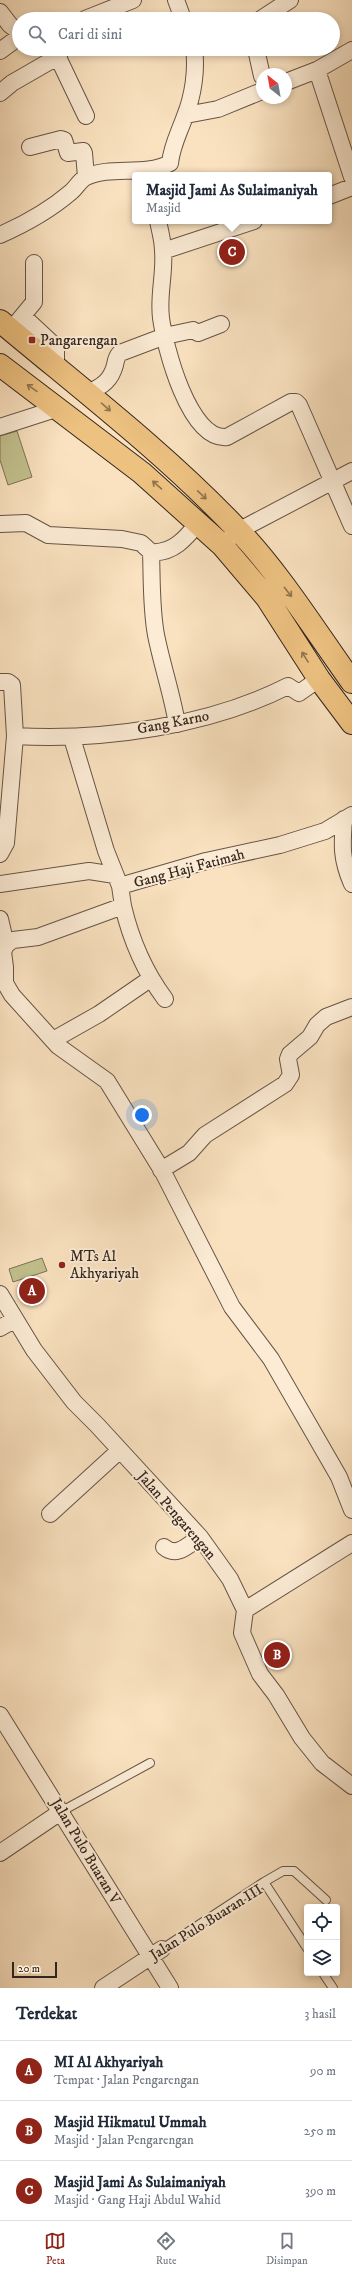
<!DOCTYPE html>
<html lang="id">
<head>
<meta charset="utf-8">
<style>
  body { margin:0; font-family:"IM FELL DW Pica",serif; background:#f6f6f7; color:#1f2937 }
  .controls { position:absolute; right:12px; bottom:12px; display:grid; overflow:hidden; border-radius:4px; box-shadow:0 2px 6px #0003 }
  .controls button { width:36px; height:36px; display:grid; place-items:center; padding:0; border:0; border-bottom:1px solid #e0e1e3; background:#fff; color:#1f2937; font:20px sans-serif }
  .compass { position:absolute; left:256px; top:68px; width:36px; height:36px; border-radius:50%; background:#fff; box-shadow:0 2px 6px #0003; rotate:329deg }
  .scale { position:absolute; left:12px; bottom:10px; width:45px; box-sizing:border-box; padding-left:4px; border:2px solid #34251d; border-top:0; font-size:11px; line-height:14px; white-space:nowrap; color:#34251d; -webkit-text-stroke:3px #fcecd6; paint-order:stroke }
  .you { position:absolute; left:142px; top:1115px; width:14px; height:14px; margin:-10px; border:3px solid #fff; border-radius:50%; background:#1a73e8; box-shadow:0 0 0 6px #1a73e833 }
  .badge { display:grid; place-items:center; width:26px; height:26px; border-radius:50%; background:#8f2418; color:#fff; font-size:13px; font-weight:700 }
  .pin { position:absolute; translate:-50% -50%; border:2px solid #fff; box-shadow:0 1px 4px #0006 }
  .popup { position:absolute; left:132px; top:172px; width:200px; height:52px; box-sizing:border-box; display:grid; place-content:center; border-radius:4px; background:#fff; filter:drop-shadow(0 1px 3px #0005); font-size:13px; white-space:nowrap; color:#747a83 }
  .popup b { font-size:15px; color:#1f2937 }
  .popup::after { content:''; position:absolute; left:50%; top:100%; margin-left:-8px; border:8px solid transparent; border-top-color:#fff }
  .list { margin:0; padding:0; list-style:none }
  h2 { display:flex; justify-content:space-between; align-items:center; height:52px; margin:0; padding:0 16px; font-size:17px }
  h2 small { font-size:13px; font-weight:400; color:#747a83 }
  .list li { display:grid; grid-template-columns:26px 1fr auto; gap:12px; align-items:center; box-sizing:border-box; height:60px; padding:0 16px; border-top:1px solid #e0e1e3 }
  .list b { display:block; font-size:15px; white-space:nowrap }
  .list p { margin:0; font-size:13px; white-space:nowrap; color:#747a83 }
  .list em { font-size:13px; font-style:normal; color:#747a83 }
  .icon { flex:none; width:22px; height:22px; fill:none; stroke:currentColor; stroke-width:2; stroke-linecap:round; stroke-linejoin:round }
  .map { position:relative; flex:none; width:352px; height:1988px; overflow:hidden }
  .search { position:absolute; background:#fff; box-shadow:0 2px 6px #0003; left:12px; right:12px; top:12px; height:44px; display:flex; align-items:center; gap:10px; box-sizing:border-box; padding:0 14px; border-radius:22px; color:#747a83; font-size:15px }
  .sheet { height:232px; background:#fff }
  nav { display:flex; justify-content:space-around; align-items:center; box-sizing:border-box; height:56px; border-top:1px solid #e0e1e3; background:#fff; font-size:11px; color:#747a83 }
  nav a { display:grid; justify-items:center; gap:2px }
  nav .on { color:#8f2418 }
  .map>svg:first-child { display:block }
  .green { fill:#c3c28f; stroke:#7c7456 }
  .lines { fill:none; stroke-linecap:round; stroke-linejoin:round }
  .service-casing { stroke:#665446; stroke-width:10 }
  .minor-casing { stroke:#665446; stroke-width:18 }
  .primary-casing { stroke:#34251d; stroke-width:24 }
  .service { stroke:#fcecd6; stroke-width:8 }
  .minor { stroke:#fcecd6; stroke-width:16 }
  .primary { stroke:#edc180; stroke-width:22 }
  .oneway { stroke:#90734e }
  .poi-dot { fill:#8f2418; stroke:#fcecd6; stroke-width:1.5 }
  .labels { text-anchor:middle; stroke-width:4; stroke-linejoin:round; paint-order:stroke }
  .poi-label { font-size:15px; fill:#34251d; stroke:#fcecd6; text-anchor:start }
  .street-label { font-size:15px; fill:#34251d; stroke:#fcecd6 }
</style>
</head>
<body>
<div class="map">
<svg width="352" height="1988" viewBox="0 0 352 1988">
  <rect width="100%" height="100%" fill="#fae2c0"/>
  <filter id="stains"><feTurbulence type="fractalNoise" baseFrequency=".005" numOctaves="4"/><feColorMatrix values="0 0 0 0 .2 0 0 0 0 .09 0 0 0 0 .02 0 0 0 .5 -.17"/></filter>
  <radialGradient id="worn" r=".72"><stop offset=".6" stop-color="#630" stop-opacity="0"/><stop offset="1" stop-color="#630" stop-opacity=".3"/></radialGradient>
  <!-- green -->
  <path class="green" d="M17,431L32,477L8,485L0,460V436Z
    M42,1258L47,1271L13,1282L9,1269Z"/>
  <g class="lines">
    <defs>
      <path id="service" d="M62,1811L150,1763
        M264,1882L283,1871H294L326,1900
        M162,1949L264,1882L307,1948
        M323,1973L333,1988"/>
      <path id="minor" d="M176,0L183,19
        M0,12L10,25L19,32
        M85,19L133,0
        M261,19L290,0
        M54,49L86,116
        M256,49L262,76
        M0,51L19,37
        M317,70L352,177
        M286,82L317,70L352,50
        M0,93L12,83L59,56
        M186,115L218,109L262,91
        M30,147L61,139L64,140L68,153L83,151L84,153L86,177
        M329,196L352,187
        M158,221C160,231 163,241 163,251C165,274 158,295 161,318C165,347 189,441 227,437L291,402H296L299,405L352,526
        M0,235C25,224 50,210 71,192C76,188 79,181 86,177C112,165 144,177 170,163C172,145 179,133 185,116C193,96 197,70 194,49
        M163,251L254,221
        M24,317L54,345L56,351V366
        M11,330L34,302V263
        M89,392C103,386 111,380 115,365C116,360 116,357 120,353L165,336L193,330L198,333L221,324
        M0,427L59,408
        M0,524L26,523L48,535L122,539L141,543L151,552C173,554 186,538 199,522
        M231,537L238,531L352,471
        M151,552C152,580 151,608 156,635C162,665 172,694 177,724
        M0,682H8L12,685L15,736L6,843L0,854
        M15,736C104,741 209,726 288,686L299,693L319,679
        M344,819C342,845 341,859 352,884
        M0,884L89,871L115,875
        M120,886L206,861L280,845L325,831L352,815
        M123,906C131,940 145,972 165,999
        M0,919L6,945
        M5,967V983L12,995L58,1046L107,1081L163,1172L232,1307L271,1359L339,1477L352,1510
        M0,969L5,967L3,952L6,945L13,940L38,937L123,906L120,886L106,851L72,738
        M53,1040L99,1014L150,979
        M161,1170L189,1153L205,1135L285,1084L291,1075L288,1059L290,1054L310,1037L317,1025L326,1017L352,1007
        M0,1294L34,1350L74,1402L97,1425L200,1537L230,1579L245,1610L242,1633L260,1674L276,1695L302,1738L322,1763L352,1786
        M0,1328L14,1320
        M50,1514L120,1450
        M164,1547C177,1558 188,1545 200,1537
        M245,1610L352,1543
        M0,1715L170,1988
        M0,1853L62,1811
        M103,1988L162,1949"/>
      <path id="primary" d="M0,321C81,389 165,453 238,530C281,575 316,632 352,682
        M0,365L142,473L222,545L267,598L319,679L352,723"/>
    </defs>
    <!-- service casing -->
    <use href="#service" class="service-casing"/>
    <!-- minor casing -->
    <use href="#minor" class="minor-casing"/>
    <!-- primary casing -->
    <use href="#primary" class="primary-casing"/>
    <!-- service -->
    <use href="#service" class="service"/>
    <!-- minor -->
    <use href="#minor" class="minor"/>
    <!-- primary -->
    <use href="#primary" class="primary"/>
  </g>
  <!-- one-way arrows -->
  <defs><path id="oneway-shaft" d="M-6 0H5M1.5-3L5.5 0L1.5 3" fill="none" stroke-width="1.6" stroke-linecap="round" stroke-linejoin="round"/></defs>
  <g class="oneway">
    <use href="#oneway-shaft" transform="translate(32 388) rotate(-145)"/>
    <use href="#oneway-shaft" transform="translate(106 407) rotate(41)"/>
    <use href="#oneway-shaft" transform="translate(157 485) rotate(-139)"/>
    <use href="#oneway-shaft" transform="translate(202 495) rotate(44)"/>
    <use href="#oneway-shaft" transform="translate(288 592) rotate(52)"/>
    <use href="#oneway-shaft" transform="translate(305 657) rotate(-122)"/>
  </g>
  <!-- markers -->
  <g class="poi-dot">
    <rect x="28" y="336" width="8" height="8" rx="2"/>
    <circle cx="62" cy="1265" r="4"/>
  </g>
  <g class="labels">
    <!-- poi labels -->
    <g class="poi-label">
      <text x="40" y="345">Pangarengan</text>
      <text x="70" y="1261">MTs Al<tspan x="70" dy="17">Akhyariyah</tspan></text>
    </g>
    <!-- street labels -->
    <g class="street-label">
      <text transform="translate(173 722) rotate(-11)" y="5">Gang Karno</text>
      <text transform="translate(189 868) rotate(-15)" y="5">Gang Haji Fatimah</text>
      <text transform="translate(177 1515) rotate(49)" y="5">Jalan Pengarengan</text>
      <text transform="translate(86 1851) rotate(59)" y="5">Jalan Pulo Buaran V</text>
      <text transform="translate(206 1922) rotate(-32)" y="5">Jalan Pulo Buaran III</text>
    </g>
  </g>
  <rect width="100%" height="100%" filter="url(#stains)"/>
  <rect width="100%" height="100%" fill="url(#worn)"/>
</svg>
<div class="controls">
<button><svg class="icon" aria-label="locate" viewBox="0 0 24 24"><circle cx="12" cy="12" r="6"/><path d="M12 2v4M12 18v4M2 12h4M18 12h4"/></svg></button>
<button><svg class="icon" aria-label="layers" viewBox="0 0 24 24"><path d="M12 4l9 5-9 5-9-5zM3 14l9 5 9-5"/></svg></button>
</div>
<svg class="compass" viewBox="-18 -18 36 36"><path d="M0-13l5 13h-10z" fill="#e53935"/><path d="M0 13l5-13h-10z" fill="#747a83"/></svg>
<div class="scale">20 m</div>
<div class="you"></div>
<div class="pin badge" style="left:32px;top:1291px">A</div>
<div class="pin badge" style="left:277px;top:1655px">B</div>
<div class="pin badge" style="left:232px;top:252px">C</div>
<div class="popup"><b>Masjid Jami As Sulaimaniyah</b>Masjid</div>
<div class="search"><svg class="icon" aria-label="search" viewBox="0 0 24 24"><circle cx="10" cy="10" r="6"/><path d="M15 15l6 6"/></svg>Cari di sini</div>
</div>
<section class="sheet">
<h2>Terdekat<small>3 hasil</small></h2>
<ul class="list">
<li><span class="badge">A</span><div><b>MI Al Akhyariyah</b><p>Tempat · Jalan Pengarengan</p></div><em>90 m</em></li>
<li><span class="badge">B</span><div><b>Masjid Hikmatul Ummah</b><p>Masjid · Jalan Pengarengan</p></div><em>250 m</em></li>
<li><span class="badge">C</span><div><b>Masjid Jami As Sulaimaniyah</b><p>Masjid · Gang Haji Abdul Wahid</p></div><em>390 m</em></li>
</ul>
</section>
<nav>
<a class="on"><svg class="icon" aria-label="map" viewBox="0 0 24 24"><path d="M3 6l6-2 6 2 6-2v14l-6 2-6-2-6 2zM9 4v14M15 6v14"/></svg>Peta</a>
<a><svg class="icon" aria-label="directions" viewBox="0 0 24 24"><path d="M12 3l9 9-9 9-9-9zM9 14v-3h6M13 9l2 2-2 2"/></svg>Rute</a>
<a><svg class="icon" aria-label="saved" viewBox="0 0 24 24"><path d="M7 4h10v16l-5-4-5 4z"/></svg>Disimpan</a>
</nav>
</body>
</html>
